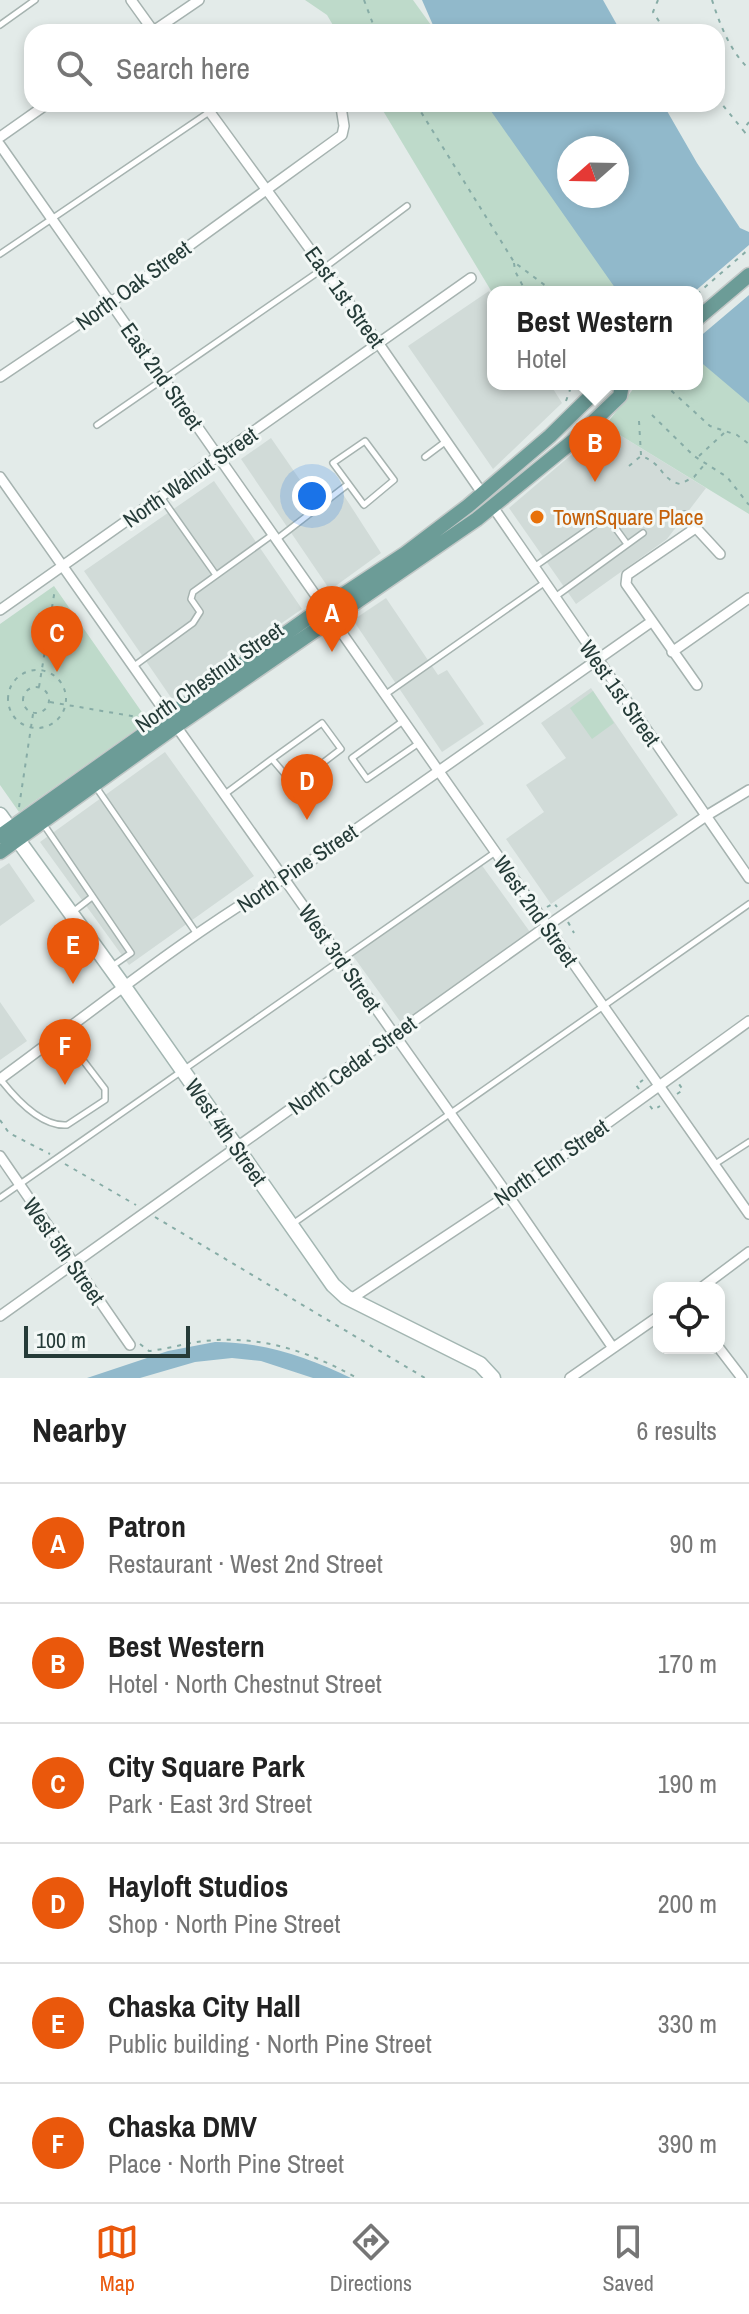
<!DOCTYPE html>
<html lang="en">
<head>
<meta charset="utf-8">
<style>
  body { margin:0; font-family:"Archivo Narrow",sans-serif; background:#f6f6f6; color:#222 }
  .controls { position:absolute; right:24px; bottom:24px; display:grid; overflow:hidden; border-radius:16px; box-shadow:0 4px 12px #0003 }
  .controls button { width:72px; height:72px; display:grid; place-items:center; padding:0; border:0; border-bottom:2px solid #e0e0e0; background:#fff; color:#222; font:40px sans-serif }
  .compass { position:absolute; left:557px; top:136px; width:72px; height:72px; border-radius:50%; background:#fff; box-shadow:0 4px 12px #0003; rotate:250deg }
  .scale { position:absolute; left:24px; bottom:20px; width:166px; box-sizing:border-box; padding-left:8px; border:4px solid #253b38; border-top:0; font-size:22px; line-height:28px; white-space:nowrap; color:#253b38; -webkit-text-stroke:6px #f3f8f6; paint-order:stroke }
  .you { position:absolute; left:312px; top:496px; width:28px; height:28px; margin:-20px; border:6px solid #fff; border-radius:50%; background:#1a73e8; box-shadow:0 0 0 12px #1a73e833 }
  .badge { display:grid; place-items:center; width:52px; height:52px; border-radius:50%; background:#ea580c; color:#fff; font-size:26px; font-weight:700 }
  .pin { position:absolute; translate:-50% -66px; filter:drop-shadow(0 2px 4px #0008) }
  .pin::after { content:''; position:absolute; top:42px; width:28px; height:24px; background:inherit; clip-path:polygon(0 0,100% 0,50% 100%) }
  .popup { position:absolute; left:487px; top:286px; width:216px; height:104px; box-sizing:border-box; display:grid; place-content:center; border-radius:16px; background:#fff; filter:drop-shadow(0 2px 6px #0005); font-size:26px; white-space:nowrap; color:#767676 }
  .popup b { font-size:30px; color:#222 }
  .popup::after { content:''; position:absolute; left:50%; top:100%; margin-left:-16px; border:16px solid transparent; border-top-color:#fff }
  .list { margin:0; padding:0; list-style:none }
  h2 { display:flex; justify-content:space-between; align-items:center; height:104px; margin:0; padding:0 32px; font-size:34px }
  h2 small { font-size:26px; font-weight:400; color:#767676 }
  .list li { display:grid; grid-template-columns:52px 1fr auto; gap:24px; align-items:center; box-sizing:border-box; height:120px; padding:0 32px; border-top:2px solid #e0e0e0 }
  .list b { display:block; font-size:30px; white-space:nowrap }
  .list p { margin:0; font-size:26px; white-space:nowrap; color:#767676 }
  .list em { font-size:26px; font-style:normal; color:#767676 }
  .icon { flex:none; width:44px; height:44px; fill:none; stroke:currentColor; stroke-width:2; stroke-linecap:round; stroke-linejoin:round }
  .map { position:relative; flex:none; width:749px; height:1378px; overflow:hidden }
  .search { position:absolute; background:#fff; box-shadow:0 4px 12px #0003; left:24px; right:24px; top:24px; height:88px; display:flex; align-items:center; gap:20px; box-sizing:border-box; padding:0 28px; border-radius:24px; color:#767676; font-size:30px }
  .sheet { height:824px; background:#fff }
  nav { display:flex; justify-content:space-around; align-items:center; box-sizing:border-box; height:112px; border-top:2px solid #e0e0e0; background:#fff; font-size:22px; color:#767676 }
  nav a { display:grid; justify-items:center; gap:4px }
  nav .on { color:#ea580c }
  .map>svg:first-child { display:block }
  .built { fill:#d1dbd8 }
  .green { fill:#bedaca }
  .water { fill:#91b9cb; fill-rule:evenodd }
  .pier { fill:#e3ebe9 }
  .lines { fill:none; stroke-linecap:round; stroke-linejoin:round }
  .lane-casing { stroke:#a6b3b0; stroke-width:8 }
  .street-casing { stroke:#a6b3b0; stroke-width:12 }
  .secondary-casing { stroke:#a3b6b2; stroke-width:17 }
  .primary-casing { stroke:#c2c8c7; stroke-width:17 }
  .path { stroke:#87aca6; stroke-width:2; stroke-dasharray:4 6; stroke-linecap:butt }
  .lane { stroke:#fff; stroke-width:5 }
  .street { stroke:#fff; stroke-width:9 }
  .secondary { stroke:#fff; stroke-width:14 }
  .primary { stroke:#6c9c97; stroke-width:14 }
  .food-dot { fill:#e8710a; stroke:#f3f8f6; stroke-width:3 }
  .labels { text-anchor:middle; stroke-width:6; stroke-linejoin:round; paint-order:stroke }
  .street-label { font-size:22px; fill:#253b38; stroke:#f3f8f6 }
  .food-label { font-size:22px; fill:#c56008; stroke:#f3f8f6; text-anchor:start }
</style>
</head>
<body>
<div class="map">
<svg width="749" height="1378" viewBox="0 0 749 1378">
  <rect width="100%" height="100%" fill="#e3ebe9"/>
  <!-- built -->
  <path class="built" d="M489,291L493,297V384H550L562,403L493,469L408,346Z
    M605,426L706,488L667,539L576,604L509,508Z
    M271,438L318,506L341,491L381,553L330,590L241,459Z
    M214,481L302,609L172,699L84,571Z
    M386,598L438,675L447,670L484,724L442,752L353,620Z
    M591,688L678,815L551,904L506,839L544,812L526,785L566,758L541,723Z
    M165,752L254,876L129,965L40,842Z
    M478,860L530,932L402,1024L351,953Z
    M9,863L35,901L0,926V869Z
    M0,1002L27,1041L0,1060Z"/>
  <!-- green -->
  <path class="green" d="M305,0H413L436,32H337L327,15Z
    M379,104H487L621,292L493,294Z
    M697,360L749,387V514L605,426L637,384H697Z
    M54,586L148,721L19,812L0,785V624Z
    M593,691L614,723L592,739L570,708Z"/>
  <!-- water -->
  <path class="water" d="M422,0H603L621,32H436Z
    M486,104H663L697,163L740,228L749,232V403L697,359V292H618ZM569,148H617V196H569Z
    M215,1342C263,1342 308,1357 351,1378H313L261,1361L232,1358L195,1362L140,1378H87L168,1351Z"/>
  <!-- pier -->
  <path class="pier" d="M749,245V295L697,339V292H694Z"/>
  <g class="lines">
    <defs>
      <path id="lane" d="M0,25L35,0
        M0,254L221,104
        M97,425L324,268L407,206
        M365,441L394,480L364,505L333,463Z
        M425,457L445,442
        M161,497L216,575
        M611,522L627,544
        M277,539L347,485
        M534,567L597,523
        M555,597L643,533
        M134,666L193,623L200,612L191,599L193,592L272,535
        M386,694L544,583
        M403,721L352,758L367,779L419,743
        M322,723L341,749L294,785L272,759Z
        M96,787L197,934
        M225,794L272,759
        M42,822L131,953L111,967
        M74,911L92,897
        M1,1080C16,1099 41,1127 67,1125L105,1100V1089L63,1034
        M715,1164L749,1142
        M0,1198L494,853
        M294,1223L749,904"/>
      <path id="street" d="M131,0L154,32
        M152,32L199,0
        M204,104L379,344L482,493
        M0,137L47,104
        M0,145L749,1214
        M0,377L110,303L342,135L344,126L341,107L343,104
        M0,477L168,716
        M493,507L749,878
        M685,516L720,554
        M0,610L471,278
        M672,652L749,598
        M697,685L626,584L627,575L697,527
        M176,726L508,1195L613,1348
        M0,1079C96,1009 191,931 295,872L651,622
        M0,1156L130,1345
        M701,1288L749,1252
        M351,1299L508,1195L749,1021
        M0,1316L547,926L706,816L749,790
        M719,1348L742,1378
        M570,1378L659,1316"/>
      <path id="secondary" d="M0,815L125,988L333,1285L346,1297L480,1364L493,1378"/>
      <path id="primary" d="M697,319L749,275
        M0,836L309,617L406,553L468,506L550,436L603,384
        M0,852L176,726L477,519L573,441L620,396L622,384"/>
    </defs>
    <!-- lane casing -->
    <use href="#lane" class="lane-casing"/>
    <!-- street casing -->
    <use href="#street" class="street-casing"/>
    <!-- secondary casing -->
    <use href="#secondary" class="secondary-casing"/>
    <!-- primary casing -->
    <use href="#primary" class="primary-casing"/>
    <!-- path -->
    <path class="path" d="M364,0L376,32
      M658,0L653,12L666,32
      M712,0C720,25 730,51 749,69
      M717,98L743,130
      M416,104L514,262L554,292
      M749,122L743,130L749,138
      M514,263L515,271L526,292
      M697,294L749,249
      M664,384L710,426L737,435L749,444
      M566,401L572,384
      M652,415L694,456L727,477L749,505
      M639,421L641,455
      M699,456L724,433
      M629,466L641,456C664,464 660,479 680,484L694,477L704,465
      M8 699a29 29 0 1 1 58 0a29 29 0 1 1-58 0Z
      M23 700a13 13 0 1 1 26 0a13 13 0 1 1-26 0Z
      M39,687L55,589
      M50,702L143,718
      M19,807L33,714
      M547,907L554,903L557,907
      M568,922L574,933
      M639,1089L636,1085L643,1080
      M677,1094L683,1090L679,1084
      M650,1106L653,1110L660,1106
      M0,1120L9,1133L50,1154
      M65,1164L136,1205
      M155,1217L425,1378
      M140,1344L149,1351C168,1349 186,1343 204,1341C261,1335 308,1351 357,1378"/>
    <!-- lane -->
    <use href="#lane" class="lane"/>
    <!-- street -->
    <use href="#street" class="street"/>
    <!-- secondary -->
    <use href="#secondary" class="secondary"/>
    <!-- primary -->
    <use href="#primary" class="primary"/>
  </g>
  <!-- markers -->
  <circle class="food-dot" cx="537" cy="517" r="8"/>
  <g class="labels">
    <!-- street labels -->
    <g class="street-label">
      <text transform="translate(133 285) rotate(-36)" y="8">North Oak Street</text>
      <text transform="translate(345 297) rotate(54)" y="8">East 1st Street</text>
      <text transform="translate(162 376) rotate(55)" y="8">East 2nd Street</text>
      <text transform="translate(190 477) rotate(-35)" y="8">North Walnut Street</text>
      <text transform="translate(209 677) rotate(-35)" y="8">North Chestnut Street</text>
      <text transform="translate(620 693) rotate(55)" y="8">West 1st Street</text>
      <text transform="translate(297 868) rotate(-34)" y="8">North Pine Street</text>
      <text transform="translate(536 911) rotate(55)" y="8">West 2nd Street</text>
      <text transform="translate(340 958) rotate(55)" y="8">West 3rd Street</text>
      <text transform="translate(352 1065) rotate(-36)" y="8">North Cedar Street</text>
      <text transform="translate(226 1132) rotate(55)" y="8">West 4th Street</text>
      <text transform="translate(551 1162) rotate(-35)" y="8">North Elm Street</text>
      <text transform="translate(64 1251) rotate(55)" y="8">West 5th Street</text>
    </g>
    <!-- food labels -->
    <g class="food-label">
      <text x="553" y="525">TownSquare Place</text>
    </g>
  </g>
</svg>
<div class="controls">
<button><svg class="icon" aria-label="locate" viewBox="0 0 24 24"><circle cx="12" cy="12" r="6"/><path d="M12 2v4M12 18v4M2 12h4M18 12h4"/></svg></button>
</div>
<svg class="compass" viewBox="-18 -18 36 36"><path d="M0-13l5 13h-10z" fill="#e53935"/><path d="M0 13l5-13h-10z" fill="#767676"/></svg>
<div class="scale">100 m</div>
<div class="you"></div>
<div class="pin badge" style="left:332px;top:652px">A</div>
<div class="pin badge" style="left:595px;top:482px">B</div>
<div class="popup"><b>Best Western</b>Hotel</div>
<div class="pin badge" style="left:57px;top:672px">C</div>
<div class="pin badge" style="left:307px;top:820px">D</div>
<div class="pin badge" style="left:73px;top:984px">E</div>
<div class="pin badge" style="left:65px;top:1085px">F</div>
<div class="search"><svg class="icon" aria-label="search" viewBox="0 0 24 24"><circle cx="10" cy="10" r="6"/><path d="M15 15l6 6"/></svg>Search here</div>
</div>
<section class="sheet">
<h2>Nearby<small>6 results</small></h2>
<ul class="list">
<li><span class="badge">A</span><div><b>Patron</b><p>Restaurant · West 2nd Street</p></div><em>90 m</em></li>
<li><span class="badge">B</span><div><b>Best Western</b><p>Hotel · North Chestnut Street</p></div><em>170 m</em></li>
<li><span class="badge">C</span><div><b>City Square Park</b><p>Park · East 3rd Street</p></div><em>190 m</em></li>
<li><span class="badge">D</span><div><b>Hayloft Studios</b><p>Shop · North Pine Street</p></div><em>200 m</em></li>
<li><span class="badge">E</span><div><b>Chaska City Hall</b><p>Public building · North Pine Street</p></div><em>330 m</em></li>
<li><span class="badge">F</span><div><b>Chaska DMV</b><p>Place · North Pine Street</p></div><em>390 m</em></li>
</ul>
</section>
<nav>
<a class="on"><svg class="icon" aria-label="map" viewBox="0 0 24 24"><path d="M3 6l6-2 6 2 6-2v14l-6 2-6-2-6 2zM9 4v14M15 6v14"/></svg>Map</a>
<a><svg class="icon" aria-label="directions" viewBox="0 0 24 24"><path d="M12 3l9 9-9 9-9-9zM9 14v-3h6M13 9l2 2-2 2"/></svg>Directions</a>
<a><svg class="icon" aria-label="saved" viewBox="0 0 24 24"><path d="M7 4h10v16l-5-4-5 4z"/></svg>Saved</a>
</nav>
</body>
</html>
